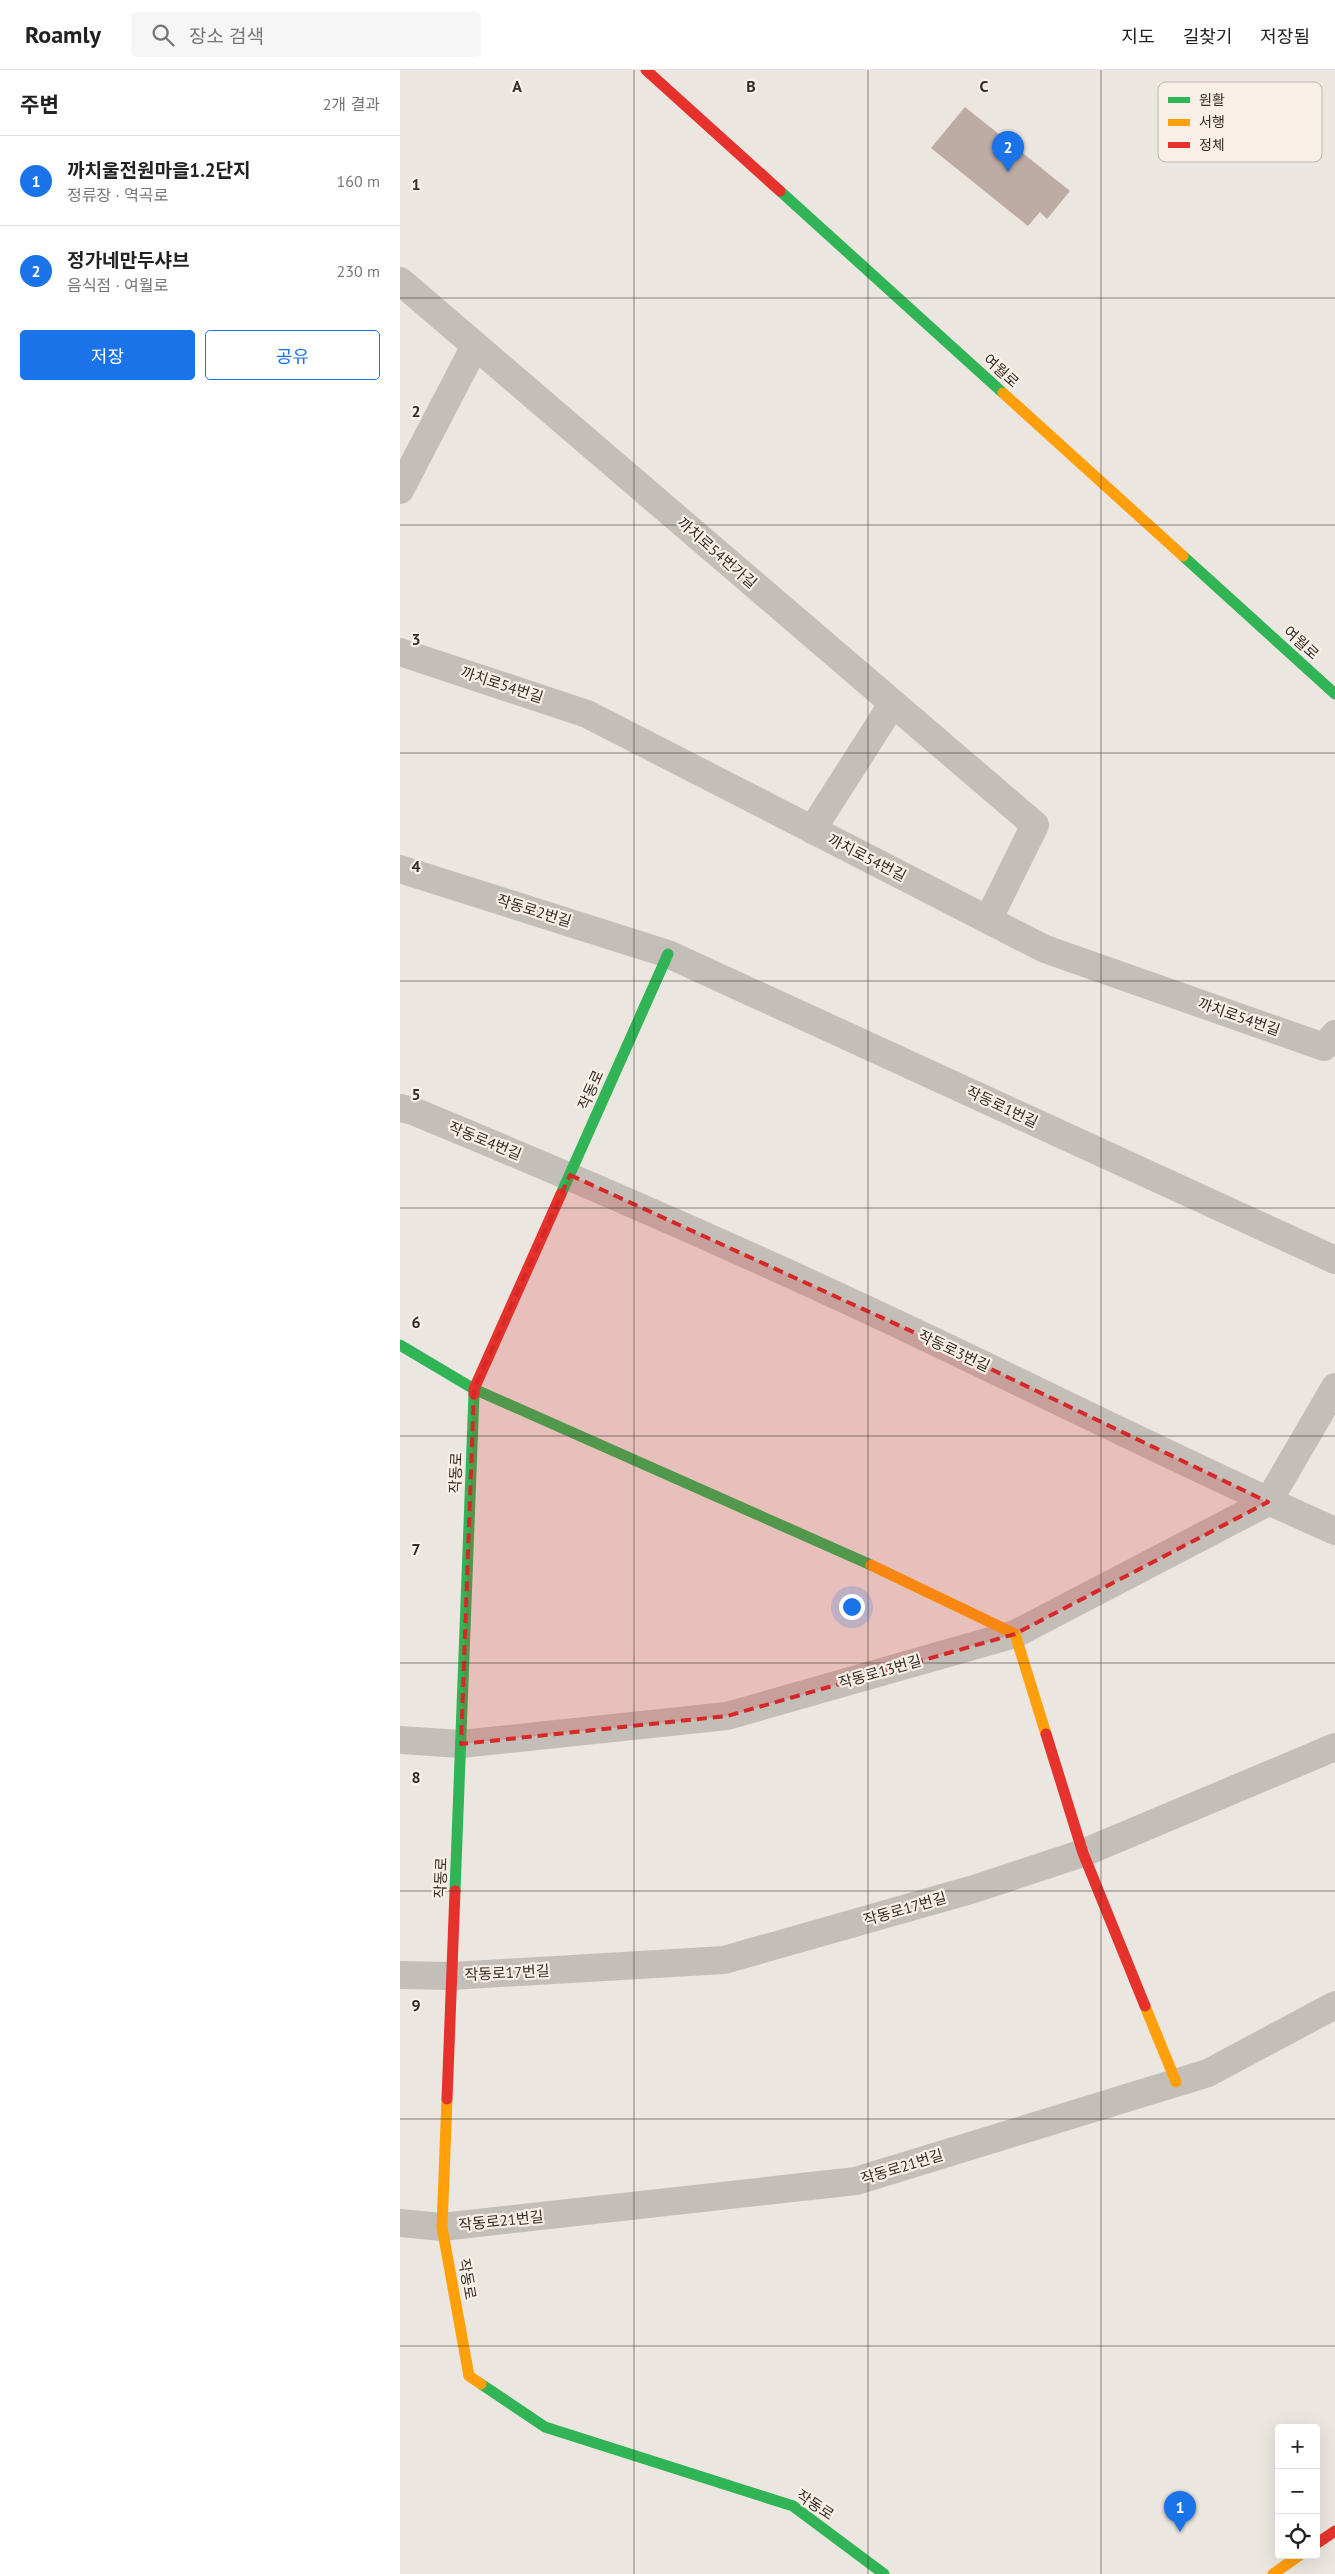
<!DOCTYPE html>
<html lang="ko">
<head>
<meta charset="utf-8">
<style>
  body { margin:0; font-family:"PT Sans","Noto Sans KR",sans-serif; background:#f6f6f6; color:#222 }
  .controls { position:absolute; right:15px; bottom:15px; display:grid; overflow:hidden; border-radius:5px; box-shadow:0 5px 20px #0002 }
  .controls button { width:45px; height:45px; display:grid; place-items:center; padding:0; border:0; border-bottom:1px solid #e0e0e0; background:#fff; color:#222; font:25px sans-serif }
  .you { position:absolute; left:451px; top:1536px; width:18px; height:18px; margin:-12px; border:4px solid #fff; border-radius:50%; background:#1a73e8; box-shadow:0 0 0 8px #1a73e833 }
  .badge { display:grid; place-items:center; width:32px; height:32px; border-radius:50%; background:#1a73e8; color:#fff; font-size:16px; font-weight:700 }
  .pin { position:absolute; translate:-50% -41px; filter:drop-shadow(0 1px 2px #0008) }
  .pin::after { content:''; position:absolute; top:26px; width:18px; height:15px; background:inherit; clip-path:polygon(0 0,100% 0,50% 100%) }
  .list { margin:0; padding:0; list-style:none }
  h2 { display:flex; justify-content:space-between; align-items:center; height:65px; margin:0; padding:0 20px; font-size:21px }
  h2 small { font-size:16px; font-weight:400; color:#767676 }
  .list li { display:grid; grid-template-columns:32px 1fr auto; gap:15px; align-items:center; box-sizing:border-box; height:90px; padding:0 20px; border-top:1px solid #e0e0e0 }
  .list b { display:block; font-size:19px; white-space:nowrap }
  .list p { margin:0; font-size:16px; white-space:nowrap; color:#767676 }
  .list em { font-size:16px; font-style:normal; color:#767676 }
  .actions { display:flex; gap:10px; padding:15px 20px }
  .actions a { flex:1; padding:11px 0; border:1px solid #1a73e8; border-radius:5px; text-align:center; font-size:18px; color:#1a73e8 }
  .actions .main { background:#1a73e8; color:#fff }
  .icon { flex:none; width:28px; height:28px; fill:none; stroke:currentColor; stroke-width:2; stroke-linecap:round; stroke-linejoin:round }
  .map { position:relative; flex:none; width:935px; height:2504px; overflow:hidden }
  header { display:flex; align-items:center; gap:30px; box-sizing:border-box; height:70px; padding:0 25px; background:#fff; border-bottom:1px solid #e0e0e0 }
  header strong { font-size:24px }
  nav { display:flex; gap:28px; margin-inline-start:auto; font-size:18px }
  .search { width:350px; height:45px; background:#f6f6f6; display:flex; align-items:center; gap:12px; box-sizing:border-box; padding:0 18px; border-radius:5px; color:#767676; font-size:19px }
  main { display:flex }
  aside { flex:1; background:#fff }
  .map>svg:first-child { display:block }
  .building { fill:#beaba3 }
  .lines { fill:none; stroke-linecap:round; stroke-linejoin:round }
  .street { stroke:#c4beb9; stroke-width:28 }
  .fast { stroke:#30b455; stroke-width:11 }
  .slow { stroke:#ff9f0a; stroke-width:11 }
  .jam { stroke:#e5322d; stroke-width:11 }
  .marked { fill:#d62828; fill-opacity:0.2; stroke:#d62828; stroke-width:4; stroke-dasharray:10 6; stroke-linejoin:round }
  .grid { fill:none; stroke:#342c28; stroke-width:1; stroke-opacity:0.55 }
  .labels { text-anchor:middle; stroke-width:4.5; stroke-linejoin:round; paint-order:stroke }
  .street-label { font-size:15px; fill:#342c28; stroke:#f8f0e7 }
  .key { fill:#f8f0e7; stroke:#bdb5ae; stroke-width:1 }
  .key-label { font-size:14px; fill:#342c28 }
  .grid-label { font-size:16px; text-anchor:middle; font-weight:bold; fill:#342c28; stroke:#f8f0e7; stroke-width:4.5; stroke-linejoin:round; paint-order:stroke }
</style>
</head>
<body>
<header>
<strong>Roamly</strong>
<div class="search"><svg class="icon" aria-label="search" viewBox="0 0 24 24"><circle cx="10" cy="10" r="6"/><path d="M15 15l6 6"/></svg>장소 검색</div>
<nav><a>지도</a><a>길찾기</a><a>저장됨</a></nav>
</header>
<main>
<aside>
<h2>주변<small>2개 결과</small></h2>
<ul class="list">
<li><span class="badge">1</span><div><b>까치울전원마을1.2단지</b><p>정류장 · 역곡로</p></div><em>160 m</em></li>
<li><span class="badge">2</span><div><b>정가네만두샤브</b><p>음식점 · 여월로</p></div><em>230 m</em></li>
</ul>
<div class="actions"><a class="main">저장</a><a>공유</a></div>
</aside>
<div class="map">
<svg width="935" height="2504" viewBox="0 0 935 2504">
  <rect width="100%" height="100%" fill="#ece6e0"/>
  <!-- building -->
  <path class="building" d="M565,37L670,121L647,149L640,142L628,156L531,78Z"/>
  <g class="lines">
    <!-- street -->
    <path class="street" d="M0,211L635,755L588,850
      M0,420L75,276
      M0,582L187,644L645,879L924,977L935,964
      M412,760L493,633
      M0,799L268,884L935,1190
      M0,1038L13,1041C185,1112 357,1187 525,1267C662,1332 797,1400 935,1461
      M0,1670L61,1674L327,1646L615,1564L868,1432L935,1317
      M0,1905L52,1906L324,1890L574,1819L683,1783L935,1677
      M0,2153L42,2157L456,2111L808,2003L935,1935"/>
    <!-- fast -->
    <path class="fast" d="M380,121L603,323
      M783,486L935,624
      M161,1124L268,884
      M0,1275L74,1319L471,1495
      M55,1821L74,1324
      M81,2314L145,2357L393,2436L484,2504"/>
    <!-- slow -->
    <path class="slow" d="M603,323L783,486
      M471,1495L615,1564L646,1664
      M745,1936L776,2012
      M47,2029L42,2157L69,2306L81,2314
      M873,2504L900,2485"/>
    <!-- jam -->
    <path class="jam" d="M246,0L380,121
      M74,1324V1319L161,1124
      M646,1664L683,1783L745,1936
      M47,2029L55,1821
      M916,2474L935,2461"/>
  </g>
  <!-- marked area -->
  <path class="marked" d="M170,1105L522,1266L868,1432L615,1564L327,1646L61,1674L74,1319Z"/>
  <!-- grid -->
  <path class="grid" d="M234,0V2504M468,0V2504M701,0V2504M0,228H935M0,455H935M0,683H935M0,911H935M0,1138H935M0,1366H935M0,1593H935M0,1821H935M0,2049H935M0,2276H935"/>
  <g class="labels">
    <!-- street labels -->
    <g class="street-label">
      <text transform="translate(601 301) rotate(42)" y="5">여월로</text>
      <text transform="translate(317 483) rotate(41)" y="5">까치로54번가길</text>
      <text transform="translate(901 573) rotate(42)" y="5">여월로</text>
      <text transform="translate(102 615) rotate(18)" y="5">까치로54번길</text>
      <text transform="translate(467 788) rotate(27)" y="5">까치로54번길</text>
      <text transform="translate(134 841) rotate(17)" y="5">작동로2번길</text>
      <text transform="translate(839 947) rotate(19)" y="5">까치로54번길</text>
      <text transform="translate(191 1020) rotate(-66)" y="5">작동로</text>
      <text transform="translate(602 1037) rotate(25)" y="5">작동로1번길</text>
      <text transform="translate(85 1071) rotate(22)" y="5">작동로4번길</text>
      <text transform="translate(554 1281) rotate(25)" y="5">작동로3번길</text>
      <text transform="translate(56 1403) rotate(-88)" y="5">작동로</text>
      <text transform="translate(480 1602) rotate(-16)" y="5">작동로13번길</text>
      <text transform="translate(41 1808) rotate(-88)" y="5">작동로</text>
      <text transform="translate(505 1839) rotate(-16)" y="5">작동로17번길</text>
      <text transform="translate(107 1903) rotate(-3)" y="5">작동로17번길</text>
      <text transform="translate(502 2097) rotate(-17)" y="5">작동로21번길</text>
      <text transform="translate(101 2151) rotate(-6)" y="5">작동로21번길</text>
      <text transform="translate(67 2209) rotate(80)" y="5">작동로</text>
      <text transform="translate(415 2435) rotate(33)" y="5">작동로</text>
    </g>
  </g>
  <!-- legend -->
  <rect x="758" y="12" width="164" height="80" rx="8" class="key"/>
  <rect x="768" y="27" width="22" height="6" fill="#30b455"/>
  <rect x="768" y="49" width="22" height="7" fill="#ff9f0a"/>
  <rect x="768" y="72" width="22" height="6" fill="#e5322d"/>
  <g class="key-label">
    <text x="799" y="35">원활</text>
    <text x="799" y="57">서행</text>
    <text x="799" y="80">정체</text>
  </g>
  <g class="grid-label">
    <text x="117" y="22">A</text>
    <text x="351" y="22">B</text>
    <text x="584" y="22">C</text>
    <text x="16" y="120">1</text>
    <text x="16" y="347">2</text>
    <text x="16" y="575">3</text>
    <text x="16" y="802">4</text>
    <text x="16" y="1030">5</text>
    <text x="16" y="1258">6</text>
    <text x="16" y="1485">7</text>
    <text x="16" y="1713">8</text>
    <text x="16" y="1941">9</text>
  </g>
</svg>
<div class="controls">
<button>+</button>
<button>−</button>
<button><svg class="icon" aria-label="locate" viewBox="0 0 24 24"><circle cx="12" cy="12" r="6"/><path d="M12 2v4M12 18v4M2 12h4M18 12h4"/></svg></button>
</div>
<div class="you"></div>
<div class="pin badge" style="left:780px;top:2462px">1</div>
<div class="pin badge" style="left:608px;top:102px">2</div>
</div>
</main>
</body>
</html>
